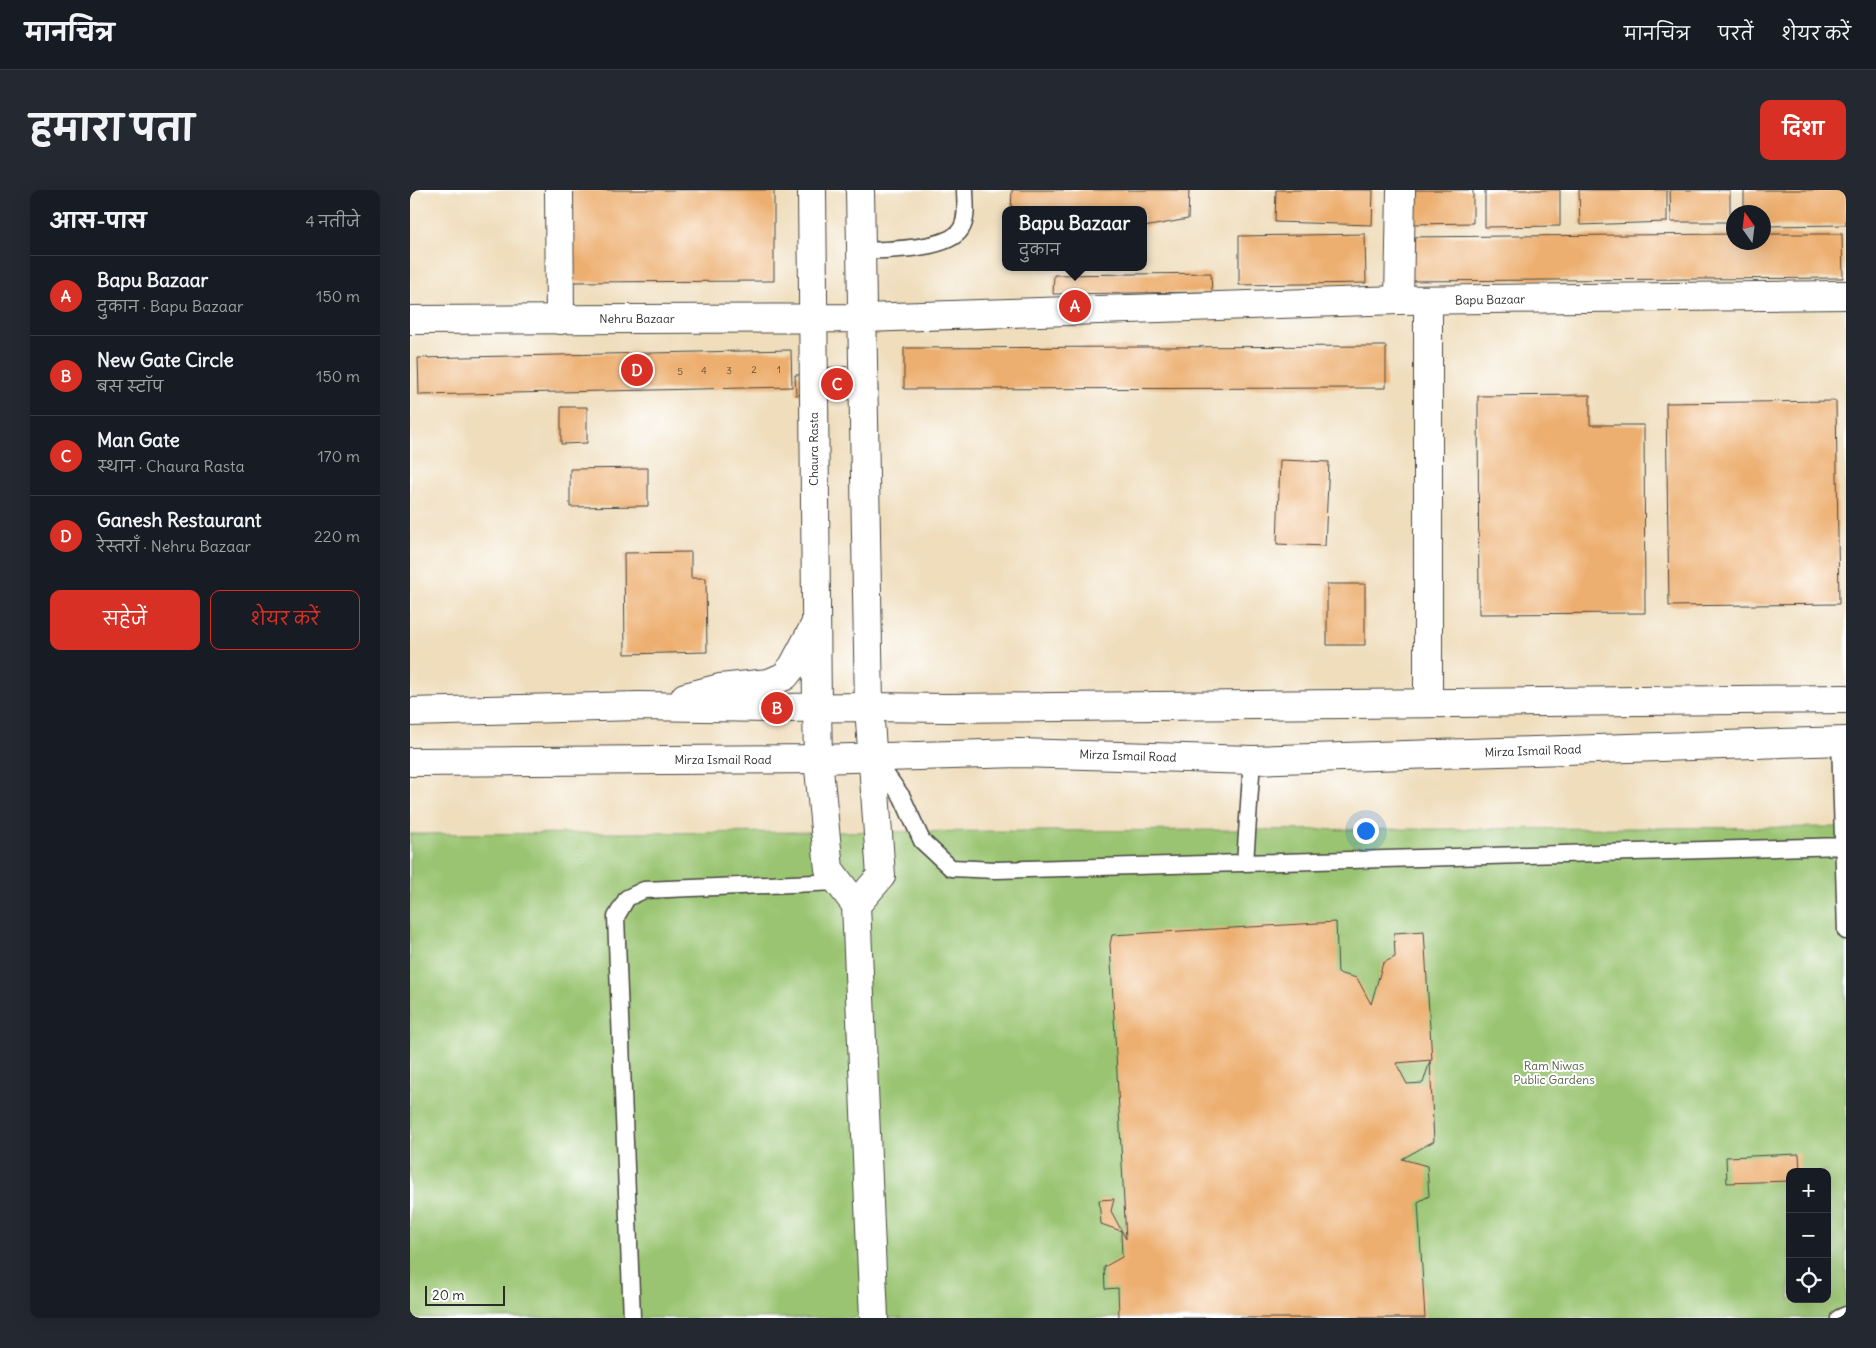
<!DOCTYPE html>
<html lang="hi">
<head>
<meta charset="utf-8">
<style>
  body { margin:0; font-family:Delius,"Playpen Sans Deva",sans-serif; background:#242831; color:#f1f3f6 }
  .controls { position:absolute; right:15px; bottom:15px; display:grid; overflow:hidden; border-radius:10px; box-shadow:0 5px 20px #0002 }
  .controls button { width:45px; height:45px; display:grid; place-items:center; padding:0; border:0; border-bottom:1px solid #363941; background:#171b24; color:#f1f3f6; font:25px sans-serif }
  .compass { position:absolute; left:1316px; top:15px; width:45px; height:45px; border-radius:50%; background:#171b24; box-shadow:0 5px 20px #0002; rotate:346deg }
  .scale { position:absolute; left:15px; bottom:12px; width:80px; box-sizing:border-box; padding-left:5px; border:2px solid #2b2b2b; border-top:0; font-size:14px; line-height:18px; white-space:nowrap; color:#2b2b2b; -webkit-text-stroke:4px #fff; paint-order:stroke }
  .you { position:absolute; left:955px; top:640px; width:18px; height:18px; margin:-12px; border:4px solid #fff; border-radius:50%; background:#1a73e8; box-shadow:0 0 0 8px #1a73e833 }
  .badge { display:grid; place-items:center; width:32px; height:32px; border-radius:50%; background:#d93025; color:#fff; font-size:16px; font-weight:700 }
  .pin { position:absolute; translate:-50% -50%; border:2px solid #fff; box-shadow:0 1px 5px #0006 }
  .popup { position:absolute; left:592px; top:16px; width:145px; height:65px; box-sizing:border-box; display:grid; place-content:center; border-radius:10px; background:#171b24; filter:drop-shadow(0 1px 4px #0005); font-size:16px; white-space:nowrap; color:#9ea1a6 }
  .popup b { font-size:19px; color:#f1f3f6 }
  .popup::after { content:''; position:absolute; left:50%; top:100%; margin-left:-10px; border:10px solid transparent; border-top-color:#171b24 }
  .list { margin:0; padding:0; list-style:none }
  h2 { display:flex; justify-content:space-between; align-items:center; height:65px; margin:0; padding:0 20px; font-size:21px }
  h2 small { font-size:16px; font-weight:400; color:#9ea1a6 }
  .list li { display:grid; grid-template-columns:32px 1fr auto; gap:15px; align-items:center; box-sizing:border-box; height:80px; padding:0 20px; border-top:1px solid #363941 }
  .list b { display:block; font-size:19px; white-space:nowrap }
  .list p { margin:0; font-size:16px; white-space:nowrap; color:#9ea1a6 }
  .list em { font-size:16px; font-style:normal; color:#9ea1a6 }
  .actions { display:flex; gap:10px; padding:15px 20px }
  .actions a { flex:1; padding:11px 0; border:1px solid #d93025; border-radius:10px; text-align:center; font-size:18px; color:#d93025 }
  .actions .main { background:#d93025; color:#fff }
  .icon { flex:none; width:28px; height:28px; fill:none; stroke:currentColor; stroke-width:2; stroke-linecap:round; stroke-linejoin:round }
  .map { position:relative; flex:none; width:1436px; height:1128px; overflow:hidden; border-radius:10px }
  header { display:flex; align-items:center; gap:30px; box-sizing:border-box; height:70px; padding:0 25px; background:#171b24; border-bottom:1px solid #363941 }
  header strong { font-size:24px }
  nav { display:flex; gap:28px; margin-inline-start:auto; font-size:18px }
  .intro { display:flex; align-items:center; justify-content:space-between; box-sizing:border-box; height:120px; padding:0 30px }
  h1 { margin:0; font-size:35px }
  .button { padding:12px 22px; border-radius:10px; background:#d93025; color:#fff; font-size:18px; font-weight:700 }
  main { display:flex; gap:30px; padding:0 30px }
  aside { flex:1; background:#171b24; border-radius:10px; box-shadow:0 5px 20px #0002 }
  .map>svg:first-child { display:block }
  .green { fill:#9ac471; stroke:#62784e; fill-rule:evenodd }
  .building { fill:#edaf6f }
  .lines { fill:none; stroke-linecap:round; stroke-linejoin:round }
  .lane-casing { stroke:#484641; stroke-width:19 }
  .street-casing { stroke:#484641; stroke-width:30 }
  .secondary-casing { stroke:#484641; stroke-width:30 }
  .primary-casing { stroke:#484641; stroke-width:30 }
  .highway-casing { stroke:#484641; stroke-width:30 }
  .lane { stroke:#fff; stroke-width:16 }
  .street { stroke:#fff; stroke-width:28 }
  .secondary { stroke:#fff; stroke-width:28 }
  .primary { stroke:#fff; stroke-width:28 }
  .highway { stroke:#fff; stroke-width:28 }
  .labels { text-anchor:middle; stroke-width:4; stroke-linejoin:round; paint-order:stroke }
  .number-label { font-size:10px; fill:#5c4c3c }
  .street-label { font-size:12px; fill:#2b2b2b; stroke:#fff }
  .park-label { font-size:12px; fill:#526144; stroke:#fff }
</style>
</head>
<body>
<header>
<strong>मानचित्र</strong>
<nav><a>मानचित्र</a><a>परतें</a><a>शेयर करें</a></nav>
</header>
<div class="intro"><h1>हमारा पता</h1><a class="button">दिशा</a></div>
<main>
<aside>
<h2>आस-पास<small>4 नतीजे</small></h2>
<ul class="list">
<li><span class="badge">A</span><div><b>Bapu Bazaar</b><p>दुकान · Bapu Bazaar</p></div><em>150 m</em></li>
<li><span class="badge">B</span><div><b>New Gate Circle</b><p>बस स्टॉप</p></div><em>150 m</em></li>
<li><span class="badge">C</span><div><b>Man Gate</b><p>स्थान · Chaura Rasta</p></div><em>170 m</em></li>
<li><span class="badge">D</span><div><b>Ganesh Restaurant</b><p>रेस्तराँ · Nehru Bazaar</p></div><em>220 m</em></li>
</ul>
<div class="actions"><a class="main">सहेजें</a><a>शेयर करें</a></div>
</aside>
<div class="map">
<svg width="1436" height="1128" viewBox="0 0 1436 1128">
  <rect width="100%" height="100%" fill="#fff"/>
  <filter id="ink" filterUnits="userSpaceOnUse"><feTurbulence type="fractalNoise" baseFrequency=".02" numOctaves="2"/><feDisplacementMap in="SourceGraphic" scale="10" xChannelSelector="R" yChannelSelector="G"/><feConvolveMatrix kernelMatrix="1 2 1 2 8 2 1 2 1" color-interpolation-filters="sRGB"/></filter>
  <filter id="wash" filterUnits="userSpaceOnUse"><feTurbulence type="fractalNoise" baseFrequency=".0096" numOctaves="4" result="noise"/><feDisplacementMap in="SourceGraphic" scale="20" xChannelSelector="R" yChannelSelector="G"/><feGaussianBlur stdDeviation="1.12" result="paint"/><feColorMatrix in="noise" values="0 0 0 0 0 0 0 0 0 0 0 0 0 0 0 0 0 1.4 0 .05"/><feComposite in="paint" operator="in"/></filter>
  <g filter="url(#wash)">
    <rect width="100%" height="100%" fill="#efddbb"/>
    <!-- green -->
    <path class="green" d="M1436,637V1128H0V644ZM1380,982H1417V1109H1380Z"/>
    <g id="blocks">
      <!-- building -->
      <path class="building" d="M156,0H364V91L157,92Z
        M602,0H779L778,29L734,37V20H601Z
        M866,0H963L962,35L865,32Z
        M1004,0H1063V33L1004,34Z
        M1075,0H1150V36L1075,37Z
        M1169,0H1257V32L1170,35Z
        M1260,0H1320V32H1261Z
        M1334,0H1436V35L1354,36V22H1334Z
        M955,44L956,93L829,95V46Z
        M1324,44V52H1354V44H1432L1433,88L996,91L995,47Z
        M801,83L802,102L643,104L644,85Z
        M976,156V198L494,199V158Z
        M381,160L382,197L9,205L8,168Z
        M451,176V184L467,183L468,203L448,204V208L401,210V204L386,205L385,185L402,184V178Z
        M1180,205V235H1234L1235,423L1069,424L1068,206Z
        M1426,211L1429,414L1259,416L1256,213Z
        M151,217H177V253L151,254Z
        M870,270L919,272L915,356L867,354Z
        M238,278V316L160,317V279Z
        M281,362V388H296L297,462L215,464L214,363Z
        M917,394H955V455H917Z
        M926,732L928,783L947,788L961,814L973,773L985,767L984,743L1014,741L1022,870L986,873L997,894L1013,893L1020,871L1024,951L992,969L1017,976L1019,1006L1008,1012L1015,1128H709L708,1098L695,1099L694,1077L712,1067L711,1041L691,1034L689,1010L704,1009L701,1021L716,1049L700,754L702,745Z
        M1389,964L1390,982H1380V991L1317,993L1316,967Z"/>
    </g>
  </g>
  <g filter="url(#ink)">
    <use href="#blocks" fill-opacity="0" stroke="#484641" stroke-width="1"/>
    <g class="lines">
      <defs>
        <path id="lane" d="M451,61C475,60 539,60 551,39C558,28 555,12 555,0
          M1430,551L1436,741
          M465,569L492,607L512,651L541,678L586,680L1436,656
          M835,673L842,570
          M222,1128L206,727L217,708L234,700L429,692
          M1429,1128L1436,1125"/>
        <path id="street" d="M149,0L150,130
          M989,110L991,0
          M1018,110V512"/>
        <path id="secondary" d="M402,0L407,517
          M450,0L459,517
          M0,130L454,128L989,110L1436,105"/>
        <path id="primary" d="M407,517L408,569L419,679L446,715L464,1128
          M446,715L471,686L459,517"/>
        <path id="highway" d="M275,507L310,498L359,493L375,486L383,476L406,433
          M0,522L229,516L367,518L459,517L538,518L1436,509
          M0,572L408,569L609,563L842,570L1436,551"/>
      </defs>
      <!-- lane casing -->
      <use href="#lane" class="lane-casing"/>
      <!-- street casing -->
      <use href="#street" class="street-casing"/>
      <!-- secondary casing -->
      <use href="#secondary" class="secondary-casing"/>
      <!-- primary casing -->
      <use href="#primary" class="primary-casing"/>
      <!-- highway casing -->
      <use href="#highway" class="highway-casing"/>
      <!-- lane -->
      <use href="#lane" class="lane"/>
      <!-- street -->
      <use href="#street" class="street"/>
      <!-- secondary -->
      <use href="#secondary" class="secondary"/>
      <!-- primary -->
      <use href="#primary" class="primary"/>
      <!-- highway -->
      <use href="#highway" class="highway"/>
    </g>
  </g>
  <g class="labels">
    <!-- number labels -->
    <g class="number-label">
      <text x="344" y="183">2</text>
      <text x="369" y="183">1</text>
      <text x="294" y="184">4</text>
      <text x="319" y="184">3</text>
      <text x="270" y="185">5</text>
    </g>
    <!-- street labels -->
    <g class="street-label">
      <text transform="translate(1080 110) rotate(-1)" y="4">Bapu Bazaar</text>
      <text x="227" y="133">Nehru Bazaar</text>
      <text transform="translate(404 259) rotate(-90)" y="4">Chaura Rasta</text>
      <text transform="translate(1123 561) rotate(-2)" y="4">Mirza Ismail Road</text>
      <text transform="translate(718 566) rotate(2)" y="4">Mirza Ismail Road</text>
      <text x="313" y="574">Mirza Ismail Road</text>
    </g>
    <!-- park labels -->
    <g class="park-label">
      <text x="1144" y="880">Ram Niwas<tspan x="1144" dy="14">Public Gardens</tspan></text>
    </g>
  </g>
</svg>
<div class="controls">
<button>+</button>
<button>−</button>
<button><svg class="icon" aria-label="locate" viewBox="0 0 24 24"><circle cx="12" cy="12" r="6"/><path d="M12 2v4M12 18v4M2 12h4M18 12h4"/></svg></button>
</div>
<svg class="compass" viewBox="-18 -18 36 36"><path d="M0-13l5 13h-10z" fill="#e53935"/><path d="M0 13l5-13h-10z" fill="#9ea1a6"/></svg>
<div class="scale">20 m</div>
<div class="you"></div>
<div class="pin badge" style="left:665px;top:116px">A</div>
<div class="popup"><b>Bapu Bazaar</b>दुकान</div>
<div class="pin badge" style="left:367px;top:518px">B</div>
<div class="pin badge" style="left:427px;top:194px">C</div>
<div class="pin badge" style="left:227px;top:180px">D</div>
</div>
</main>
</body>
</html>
